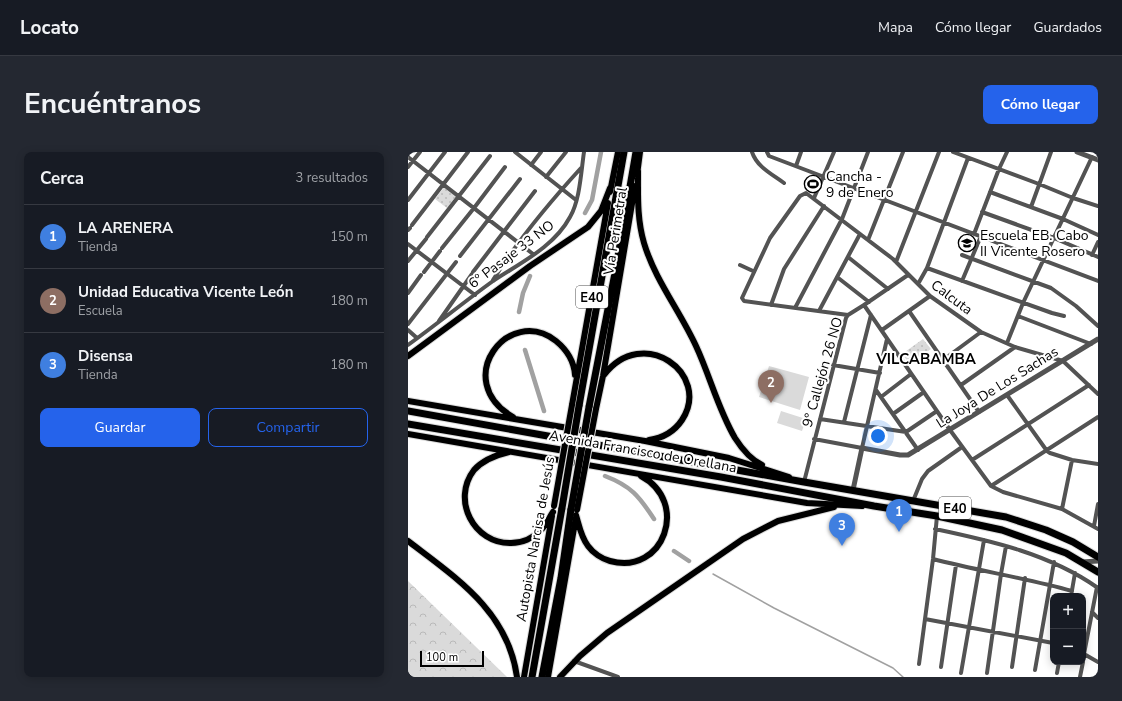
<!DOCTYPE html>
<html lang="es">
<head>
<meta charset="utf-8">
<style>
  body { margin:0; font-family:"Nunito Sans",sans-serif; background:#242831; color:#f1f3f6 }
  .controls { position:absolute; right:12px; bottom:12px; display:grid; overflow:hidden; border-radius:8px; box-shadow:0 2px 10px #0003 }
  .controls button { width:36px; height:36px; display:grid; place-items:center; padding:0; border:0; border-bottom:1px solid #363941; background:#171b24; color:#f1f3f6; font:20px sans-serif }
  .scale { position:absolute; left:12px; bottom:10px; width:64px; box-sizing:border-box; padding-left:4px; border:2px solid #000; border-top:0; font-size:11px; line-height:14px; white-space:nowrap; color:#000; -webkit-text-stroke:3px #fff; paint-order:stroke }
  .you { position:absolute; left:470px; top:284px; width:14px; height:14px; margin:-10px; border:3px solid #fff; border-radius:50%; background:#1a73e8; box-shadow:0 0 0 6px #1a73e833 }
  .badge { display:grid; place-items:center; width:26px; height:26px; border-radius:50%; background:#2563eb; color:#fff; font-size:13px; font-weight:700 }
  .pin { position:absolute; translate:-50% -33px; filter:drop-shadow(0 1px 2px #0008) }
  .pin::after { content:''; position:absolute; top:21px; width:14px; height:12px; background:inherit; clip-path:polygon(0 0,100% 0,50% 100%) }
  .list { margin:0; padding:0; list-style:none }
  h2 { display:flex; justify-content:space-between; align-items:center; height:52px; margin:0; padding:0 16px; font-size:17px }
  h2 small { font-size:13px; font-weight:400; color:#9ea1a6 }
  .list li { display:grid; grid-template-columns:26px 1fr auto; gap:12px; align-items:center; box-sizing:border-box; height:64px; padding:0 16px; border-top:1px solid #363941 }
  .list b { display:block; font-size:15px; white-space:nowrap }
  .list p { margin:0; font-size:13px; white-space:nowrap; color:#9ea1a6 }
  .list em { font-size:13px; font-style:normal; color:#9ea1a6 }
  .actions { display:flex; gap:8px; padding:12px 16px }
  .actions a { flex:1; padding:9px 0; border:1px solid #2563eb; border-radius:8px; text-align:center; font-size:14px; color:#2563eb }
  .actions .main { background:#2563eb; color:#fff }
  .map { position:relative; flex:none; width:690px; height:525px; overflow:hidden; border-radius:8px }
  header { display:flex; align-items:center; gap:24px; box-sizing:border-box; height:56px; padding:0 20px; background:#171b24; border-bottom:1px solid #363941 }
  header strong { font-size:19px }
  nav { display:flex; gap:22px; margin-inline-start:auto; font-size:14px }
  .intro { display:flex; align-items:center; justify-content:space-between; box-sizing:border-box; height:96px; padding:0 24px }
  h1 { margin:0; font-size:28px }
  .button { padding:10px 18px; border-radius:8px; background:#2563eb; color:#fff; font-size:14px; font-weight:700 }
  main { display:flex; gap:24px; padding:0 24px }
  aside { flex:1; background:#171b24; border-radius:8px; box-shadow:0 2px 10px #0003 }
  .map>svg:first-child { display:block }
  .forest { fill:url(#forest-crowns) }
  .park { fill:url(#park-dots) }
  .pitch { fill:#dadada }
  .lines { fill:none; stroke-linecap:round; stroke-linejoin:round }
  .stream { stroke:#a1a1a1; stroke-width:1.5 }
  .canal { stroke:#a1a1a1; stroke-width:4.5 }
  .primary-casing { stroke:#dbdbdb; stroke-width:8 }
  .trunk-casing { stroke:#dbdbdb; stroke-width:9 }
  .minor { stroke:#535353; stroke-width:4 }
  .tertiary { stroke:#535353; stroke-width:5 }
  .primary { stroke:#000; stroke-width:6 }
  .trunk { stroke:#000; stroke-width:7 }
  .primary-bridge-casing { stroke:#dbdbdb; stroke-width:8; stroke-linecap:butt }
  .trunk-bridge-casing { stroke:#dbdbdb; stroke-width:9; stroke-linecap:butt }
  .primary-bridge { stroke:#000; stroke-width:6 }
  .trunk-bridge { stroke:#000; stroke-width:7 }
  .labels { text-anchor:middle; stroke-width:4; stroke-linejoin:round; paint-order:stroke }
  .shield { fill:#fff; stroke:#4c4c4c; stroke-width:1 }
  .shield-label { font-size:13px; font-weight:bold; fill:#000 }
  .poi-label { font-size:14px; fill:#000; stroke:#fff; text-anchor:start }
  .street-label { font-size:14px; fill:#000; stroke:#fff }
  .neighbourhood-label { font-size:15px; font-weight:bold; fill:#000; stroke:#fff }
</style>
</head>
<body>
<header>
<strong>Locato</strong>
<nav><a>Mapa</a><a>Cómo llegar</a><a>Guardados</a></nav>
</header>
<div class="intro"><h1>Encuéntranos</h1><a class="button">Cómo llegar</a></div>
<main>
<aside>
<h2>Cerca<small>3 resultados</small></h2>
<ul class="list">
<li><span class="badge" style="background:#3f7fe0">1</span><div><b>LA ARENERA</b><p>Tienda</p></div><em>150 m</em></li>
<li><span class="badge" style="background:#8d6e63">2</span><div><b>Unidad Educativa Vicente León</b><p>Escuela</p></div><em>180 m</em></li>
<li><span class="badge" style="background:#3f7fe0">3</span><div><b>Disensa</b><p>Tienda</p></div><em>180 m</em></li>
</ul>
<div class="actions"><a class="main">Guardar</a><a>Compartir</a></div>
</aside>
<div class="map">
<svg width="690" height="525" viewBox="0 0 690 525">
  <defs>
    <pattern id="forest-crowns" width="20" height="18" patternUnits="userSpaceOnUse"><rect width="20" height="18" fill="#dadada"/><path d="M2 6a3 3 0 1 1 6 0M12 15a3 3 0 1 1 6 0" fill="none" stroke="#b9b9b9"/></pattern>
    <pattern id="park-dots" width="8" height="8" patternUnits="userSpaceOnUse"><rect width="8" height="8" fill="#dadada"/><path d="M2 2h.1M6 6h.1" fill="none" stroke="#b9b9b9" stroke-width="1.8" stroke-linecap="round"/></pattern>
  </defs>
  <rect width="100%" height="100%" fill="#fff"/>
  <!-- forest -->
  <path class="forest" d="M0,429L99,525H0Z"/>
  <!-- park -->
  <path class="park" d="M37,34L49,43L39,56L27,47Z
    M515,187L523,197L502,212L494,202Z"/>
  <!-- pitch -->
  <path class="pitch" d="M403,21L413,25L406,42L397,38Z
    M361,214L401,225L392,258L351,245Z
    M373,259L398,267L394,279L369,271Z"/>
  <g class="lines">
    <!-- stream -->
    <path class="stream" d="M305,422L366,456L485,516L495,525"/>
    <!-- canal -->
    <path class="canal" d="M177,61L184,48L193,0
      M111,160L115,141L122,124
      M117,198L136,259
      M197,324C223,334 231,344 246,367
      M266,399L281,409"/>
    <defs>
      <path id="primary" d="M230,19C230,44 229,67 236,91C247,128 272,159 288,194C302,224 310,257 327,286C334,297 342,307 354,313
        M229,23L232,0
        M202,40L210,0
        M0,204L122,114L180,75L193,59L202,36
        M196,223C235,172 304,222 274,268C266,280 255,286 241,288
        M0,249L237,289L321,306L381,325
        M164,253L200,51
        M188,257L195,224L227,34
        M105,265C42,228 101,152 148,189C159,198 166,209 167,223
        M0,282L399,351L454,354
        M101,300C88,303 75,308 66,318C43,348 66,392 103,391C114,391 125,386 133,378C138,373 141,366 145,360
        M168,363C171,373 173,385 180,394C185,401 194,407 202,409C256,424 282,350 233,324
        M0,389C48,426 100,459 109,525
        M116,525L144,364
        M140,525L168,365
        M152,525L172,504L199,481L335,387L370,369L426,355"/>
      <path id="trunk" d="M171,254L216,0
        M181,255L208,116L228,0
        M0,259L396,330L598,365L638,378L665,390L690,405
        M0,272L313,325L466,354L529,364L594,378L658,401L690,420
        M124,525L154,356
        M134,525L153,426L163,357"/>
    </defs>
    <!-- primary casing -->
    <use href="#primary" class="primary-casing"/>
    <!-- trunk casing -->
    <use href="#trunk" class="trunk-casing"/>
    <!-- minor -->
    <path class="minor" d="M107,0L168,48
      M344,0C349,15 364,22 376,31
      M359,0L361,4L690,129
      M545,0L631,32L665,46L690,54
      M0,5L125,102
      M123,13L133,0
      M388,14L393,0
      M0,15L12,0
      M138,25L158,0
      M582,40L655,67L690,83
      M406,46L426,0
      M0,48L37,0
      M623,55L643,0
      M574,60L646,86L690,105
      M4,73L60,0
      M0,78L2,76
      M566,82L591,17L599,0
      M19,85L82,4
      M460,88L495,0
      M0,92L67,143
      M34,96L66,56L97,15
      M554,103L643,136L668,154L690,174
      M684,103L690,90
      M52,104L112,27
      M440,105L480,137
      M0,109L18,87
      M488,110L531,0
      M332,113L345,119
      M519,116L644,161L656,164
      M16,120L32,99
      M65,120L127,39
      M429,125L461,150
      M85,128C110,88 141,51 173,16
      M554,129L573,84
      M510,132L519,116L560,6
      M0,141L13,123
      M363,153L376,117L416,54
      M456,153L542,278L583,334L595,340L654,357L690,377
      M387,156L434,67L460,0
      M411,159L452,82
      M501,159L571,260
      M440,163L336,149L334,146L362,86L392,44L398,41L485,107L522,144L573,180L607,195L655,209L690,242
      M610,164L683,192
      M31,169L64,122
      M0,172L48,110
      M0,178L9,186
      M474,178L522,144
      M599,191L615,151L684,5
      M0,193C29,172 56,150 85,129C112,111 146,95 162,65C172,48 173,20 176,0
      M535,208L573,180
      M425,213L472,221
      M553,233L607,195
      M468,238L510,298
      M599,243L639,299L642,301L664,308L690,312
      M473,245L503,222
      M485,262L516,240
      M412,267L498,280L529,259
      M436,270L463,163
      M406,287L454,296L479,187
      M564,308L681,233
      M396,330L438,166L440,163L456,153L500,123
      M583,334L690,265
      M505,349L514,327L520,319L554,295
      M654,357L664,308
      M686,374L690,352
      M527,377C584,389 642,402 690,436
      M525,407C571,419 618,426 664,439
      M663,444L667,421
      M684,460L690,466
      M517,467L645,491
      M676,502L690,510
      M675,507L689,435
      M166,509L210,525
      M511,512L525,407L529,364
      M533,515L548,413
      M604,515L617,426
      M627,518L646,410
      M553,521L576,388
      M579,521L593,422L598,394
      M649,521L651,510
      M672,525L675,510"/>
    <!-- tertiary -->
    <path class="tertiary" d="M669,0L690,8
      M445,338L454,296L492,303H500L690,187
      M674,410L690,409"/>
    <!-- primary -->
    <use href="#primary" class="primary"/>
    <!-- trunk -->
    <use href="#trunk" class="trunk"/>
    <defs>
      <path id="primary-bridge" d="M146,354L164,253
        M169,358L188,257"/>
      <path id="trunk-bridge" d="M154,356L171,254
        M163,357L181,255"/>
    </defs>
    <!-- primary-bridge casing -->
    <use href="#primary-bridge" class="primary-bridge-casing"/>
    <!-- trunk-bridge casing -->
    <use href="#trunk-bridge" class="trunk-bridge-casing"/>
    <!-- primary-bridge -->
    <use href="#primary-bridge" class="primary-bridge"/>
    <!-- trunk-bridge -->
    <use href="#trunk-bridge" class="trunk-bridge"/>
  </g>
  <!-- icons -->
  <defs>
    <symbol id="stadium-ring" viewBox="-11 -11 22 22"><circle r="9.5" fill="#fff" stroke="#000" stroke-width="1.5"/><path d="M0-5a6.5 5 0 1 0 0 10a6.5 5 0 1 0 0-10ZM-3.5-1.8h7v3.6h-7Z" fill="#000"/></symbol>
    <symbol id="school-ring" viewBox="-11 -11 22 22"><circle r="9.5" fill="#fff" stroke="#000" stroke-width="1.5"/><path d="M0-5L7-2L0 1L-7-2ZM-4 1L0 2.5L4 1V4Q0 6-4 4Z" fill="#000"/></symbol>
  </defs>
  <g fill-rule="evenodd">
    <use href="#stadium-ring" x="395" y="22" width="20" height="20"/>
    <use href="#school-ring" x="549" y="81" width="20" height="20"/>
  </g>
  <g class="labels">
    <!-- shield labels -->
    <g class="shield">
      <rect x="168" y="134" width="32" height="22" rx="3"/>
      <rect x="531" y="345" width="32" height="22" rx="3"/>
    </g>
    <g class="shield-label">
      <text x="184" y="150">E40</text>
      <text x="547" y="361">E40</text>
    </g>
    <!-- poi labels -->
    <g class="poi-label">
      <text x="418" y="29">Cancha -<tspan x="418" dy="16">9 de Enero</tspan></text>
      <text x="572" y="88">Escuela EB. Cabo<tspan x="572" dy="16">II Vicente Rosero</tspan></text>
    </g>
    <!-- street labels -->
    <g class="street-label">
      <text transform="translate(207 79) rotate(-81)" y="5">Vía Perimetral</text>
      <text transform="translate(103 102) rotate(-37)" y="5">6º Pasaje 33 NO</text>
      <text transform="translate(544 145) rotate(37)" y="5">Calcuta</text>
      <text transform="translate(414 220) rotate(-74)" y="5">9° Callejón 26 NO</text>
      <text transform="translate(589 235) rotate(-32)" y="5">La Joya De Los Sachas</text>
      <text transform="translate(235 299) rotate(10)" y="5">Avenida Francisco de Orellana</text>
      <text transform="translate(127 387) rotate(-80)" y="5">Autopista Narcisa de Jesús</text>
    </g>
    <!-- neighbourhood labels -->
    <g class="neighbourhood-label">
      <text x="518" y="212">VILCABAMBA</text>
    </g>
  </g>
</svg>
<div class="controls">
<button>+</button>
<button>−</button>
</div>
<div class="scale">100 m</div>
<div class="you"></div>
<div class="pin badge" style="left:491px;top:380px;background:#3f7fe0">1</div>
<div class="pin badge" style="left:363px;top:251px;background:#8d6e63">2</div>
<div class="pin badge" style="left:434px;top:394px;background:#3f7fe0">3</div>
</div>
</main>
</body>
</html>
